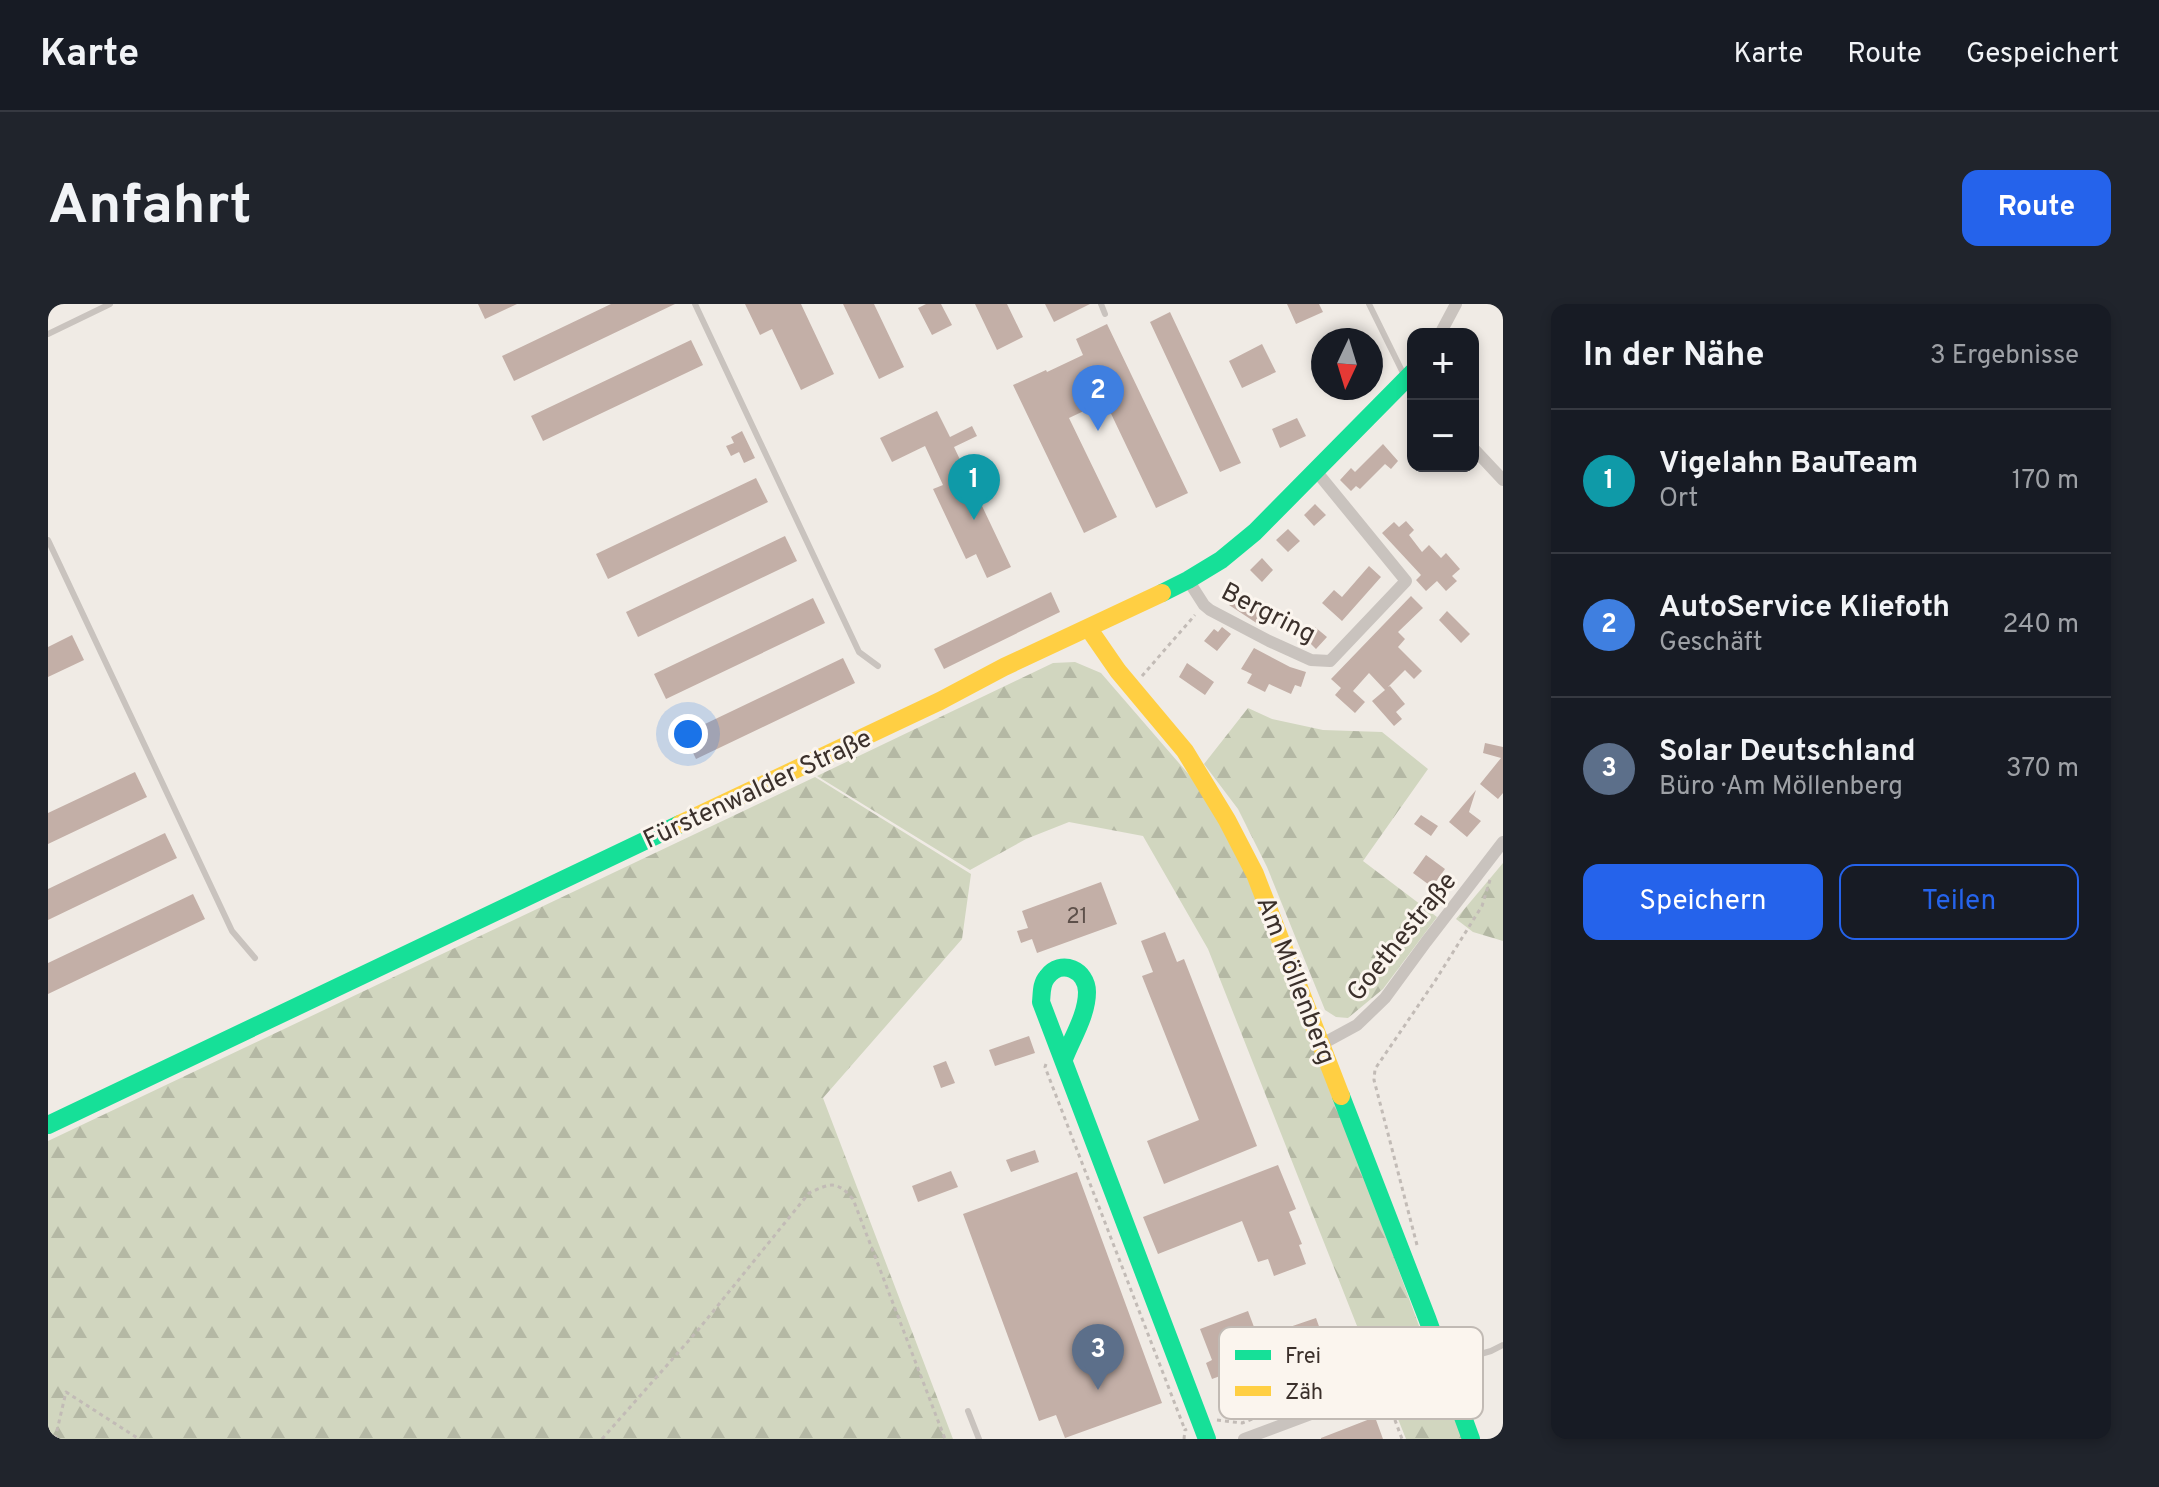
<!DOCTYPE html>
<html lang="de">
<head>
<meta charset="utf-8">
<style>
  body { margin:0; font-family:Overpass,sans-serif; background:#20242c; color:#f1f3f6 }
  .controls { position:absolute; right:24px; top:24px; display:grid; overflow:hidden; border-radius:16px; box-shadow:0 4px 12px #0003 }
  .controls button { width:72px; height:72px; display:grid; place-items:center; padding:0; border:0; border-bottom:2px solid #363941; background:#171b24; color:#f1f3f6; font:40px sans-serif }
  .compass { position:absolute; left:1263px; top:24px; width:72px; height:72px; border-radius:50%; background:#171b24; box-shadow:0 4px 12px #0003; rotate:184deg }
  .you { position:absolute; left:640px; top:430px; width:28px; height:28px; margin:-20px; border:6px solid #fff; border-radius:50%; background:#1a73e8; box-shadow:0 0 0 12px #1a73e833 }
  .badge { display:grid; place-items:center; width:52px; height:52px; border-radius:50%; background:#2563eb; color:#fff; font-size:26px; font-weight:700 }
  .pin { position:absolute; translate:-50% -66px; filter:drop-shadow(0 2px 4px #0008) }
  .pin::after { content:''; position:absolute; top:42px; width:28px; height:24px; background:inherit; clip-path:polygon(0 0,100% 0,50% 100%) }
  .list { margin:0; padding:0; list-style:none }
  h2 { display:flex; justify-content:space-between; align-items:center; height:104px; margin:0; padding:0 32px; font-size:34px }
  h2 small { font-size:26px; font-weight:400; color:#9ea1a6 }
  .list li { display:grid; grid-template-columns:52px 1fr auto; gap:24px; align-items:center; box-sizing:border-box; height:144px; padding:0 32px; border-top:2px solid #363941 }
  .list b { display:block; font-size:30px; white-space:nowrap }
  .list p { margin:0; font-size:26px; white-space:nowrap; color:#9ea1a6 }
  .list em { font-size:26px; font-style:normal; color:#9ea1a6 }
  .actions { display:flex; gap:16px; padding:24px 32px }
  .actions a { flex:1; padding:18px 0; border:2px solid #2563eb; border-radius:16px; text-align:center; font-size:28px; color:#2563eb }
  .actions .main { background:#2563eb; color:#fff }
  .map { position:relative; flex:none; width:1455px; height:1135px; overflow:hidden; border-radius:16px }
  header { display:flex; align-items:center; gap:48px; box-sizing:border-box; height:112px; padding:0 40px; background:#171b24; border-bottom:2px solid #363941 }
  header strong { font-size:38px }
  nav { display:flex; gap:44px; margin-inline-start:auto; font-size:28px }
  .intro { display:flex; align-items:center; justify-content:space-between; box-sizing:border-box; height:192px; padding:0 48px }
  h1 { margin:0; font-size:56px }
  .button { padding:20px 36px; border-radius:16px; background:#2563eb; color:#fff; font-size:28px; font-weight:700 }
  main { display:flex; gap:48px; padding:0 48px }
  aside { flex:1; background:#171b24; border-radius:16px; box-shadow:0 4px 12px #0003 }
  .map>svg:first-child { display:block }
  .forest { fill:url(#forest-firs) }
  .building { fill:#c3afa7 }
  .lines { fill:none; stroke-linecap:round; stroke-linejoin:round }
  .path { stroke:#c2bbb6; stroke-width:3; stroke-dasharray:4 4; stroke-linecap:butt }
  .lane { stroke:#c9c3be; stroke-width:6 }
  .street { stroke:#c9c3be; stroke-width:12 }
  .fast { stroke:#16e098; stroke-width:18 }
  .slow { stroke:#ffcf43; stroke-width:18 }
  .labels { text-anchor:middle; stroke-width:6; stroke-linejoin:round; paint-order:stroke }
  .number-label { font-size:22px; fill:#5d504a }
  .street-label { font-size:26px; fill:#3b302b; stroke:#fbf5ee }
  .key { fill:#fbf5ee; stroke:#c1bab4; stroke-width:2 }
  .key-label { font-size:22px; fill:#3b302b }
</style>
</head>
<body>
<header>
<strong>Karte</strong>
<nav><a>Karte</a><a>Route</a><a>Gespeichert</a></nav>
</header>
<div class="intro"><h1>Anfahrt</h1><a class="button">Route</a></div>
<main>
<div class="map">
<svg width="1455" height="1135" viewBox="0 0 1455 1135">
  <defs>
    <pattern id="forest-firs" width="22" height="20" patternUnits="userSpaceOnUse" patternTransform="scale(2)"><rect width="22" height="20" fill="#d1d6bf"/><path d="M5 1l3.5 6h-7zM16 11l3.5 6h-7z" fill="#b4b8a4"/></pattern>
  </defs>
  <rect width="100%" height="100%" fill="#f0ebe5"/>
  <!-- forest -->
  <path class="forest" d="M1027,358L1053,369L1143,473L1176,516L1269,744L1381,1049L1328,1070L1160,645L1095,532L1021,518L978,535L922,566L769,472L1005,359Z
    M1200,404L1224,415L1275,426L1334,428L1380,465L1315,557L1389,613L1335,685L1300,714L1288,713L1277,706L1219,563L1190,505L1156,460Z
    M767,473L923,570L914,635L775,794L905,1135H0V837Z
    M1455,559V637L1425,628L1408,615Z
    M1373,1081H1386L1401,1096L1415,1135H1358L1344,1100L1346,1091Z"/>
  <!-- building -->
  <path class="building" d="M430,0H469L437,15Z
    M563,0H627L466,77L454,52Z
    M697,0H753L786,70L753,86L724,25L712,31Z
    M795,0H826L856,63L831,75Z
    M878,0H893L904,21L884,31L870,4Z
    M927,0H959L975,33L949,46Z
    M997,0H1042L1006,18Z
    M1239,0H1271L1275,8L1248,20Z
    M1122,8L1193,159L1172,168L1102,18Z
    M1059,20L1140,189L1108,204L1057,97L1021,114L1069,213L1036,229L965,81L998,66L999,68L1035,51L1028,35Z
    M643,36L655,61L495,137L483,112Z
    M1214,40L1228,68L1194,84L1181,57Z
    M889,107L902,133L924,122L929,132L906,143L963,263L939,274L928,250L918,255L885,185L895,181L877,142L844,158L832,134Z
    M1249,114L1258,132L1232,144L1224,125Z
    M694,127L707,154L696,159L691,148L683,152L678,142L686,139L683,133Z
    M1335,140L1350,157L1343,165L1337,160L1312,185L1308,182L1303,187L1292,176L1303,164L1307,168Z
    M708,174L720,198L560,275L548,250Z
    M1267,200L1278,211L1266,222L1256,211Z
    M1358,217L1366,226L1361,231L1374,248L1381,241L1393,254L1398,249L1412,265L1404,272L1409,277L1398,287L1389,277L1378,287L1368,276L1373,271L1334,229L1346,218L1351,223Z
    M1240,225L1252,237L1240,248L1228,236Z
    M737,232L749,257L590,333L578,308Z
    M1214,254L1225,266L1214,278L1202,266Z
    M1321,262L1333,273L1294,317L1274,299L1286,286L1294,293Z
    M1191,287L1219,306L1210,320L1181,301Z
    M1003,288L1012,308L896,365L886,345Z
    M1363,292L1375,304L1350,328L1357,335L1350,343L1374,367L1366,375L1357,366L1340,383L1342,382L1357,400L1348,408L1354,415L1346,422L1324,397L1337,386L1321,369L1305,387L1317,398L1307,409L1287,391L1293,384L1283,375Z
    M765,294L777,319L618,395L606,370Z
    M1399,307L1422,330L1413,339L1391,316Z
    M1174,323L1183,330L1169,347L1156,337L1166,325L1170,328Z
    M1267,323L1279,333L1268,345L1258,335Z
    M24,331L36,356L0,373V343Z
    M1206,344L1242,363L1258,368L1253,383L1247,381L1243,390L1221,380L1217,388L1199,379L1204,370L1193,365Z
    M795,354L807,379L648,455L636,430Z
    M1139,359L1166,378L1157,391L1131,373Z
    M1437,439L1455,443V489L1450,495L1432,480L1453,454L1435,449Z
    M87,468L99,493L0,540V509Z
    M1428,486L1421,508L1433,517L1419,533L1401,518Z
    M1373,511L1390,522L1383,532L1366,520Z
    M117,529L129,554L0,616V585Z
    M1378,551L1397,565L1384,583L1365,569Z
    M1053,578L1069,620L989,649L984,635L973,639L969,627L980,624L974,607Z
    M145,590L157,615L0,690V659Z
    M1117,628L1129,658L1136,655L1209,842L1116,880L1099,837L1151,816L1094,672L1105,668L1093,637Z
    M981,732L987,749L947,762L941,746Z
    M898,757L907,779L893,784L885,762Z
    M987,846L991,858L963,868L958,856Z
    M1230,861L1248,905L1241,908L1254,940L1251,941L1258,960L1226,972L1220,955L1210,958L1194,917L1110,950L1095,913Z
    M903,867L910,883L870,898L864,882Z
    M1029,868L1114,1099L1017,1134L1008,1111L991,1117L915,910Z
    M1200,1007L1218,1055L1164,1075L1158,1059L1164,1056L1152,1025Z
    M1268,1014L1286,1064L1248,1078L1230,1027Z
    M1327,1113L1335,1135H1273V1134Z"/>
  <g class="lines">
    <!-- path -->
    <path class="path" d="M1094,372L1147,311
      M998,760L997,763L1137,1126
      M1369,941L1326,776L1327,765L1387,677L1434,602L1442,576
      M1342,1093L1341,1100L1354,1135
      M1169,1116L1194,1119L1303,1078L1359,1055L1370,1036
      M7,1135L18,1088L91,1135
      M554,1135L650,1026L761,889C783,879 788,876 805,895L897,1135
      M1136,1135L1137,1126L1139,1125"/>
    <!-- lane -->
    <path class="lane" d="M647,0L811,348L830,362
      M1053,0L1057,10
      M1321,0L1357,73
      M0,30L62,0
      M0,236L184,627L207,654
      M1398,1060L1443,1047L1455,1041
      M920,1107L931,1135"/>
    <!-- street -->
    <path class="street" d="M1392,30L1408,0
      M1425,144L1455,176
      M1140,276L1156,301L1162,306L1221,337L1263,356L1282,357L1358,277L1268,167
      M1274,740L1309,721L1337,694L1378,638L1455,538
      M1196,1135L1394,1061"/>
    <!-- fast -->
    <path class="fast" d="M1114,289L1140,276L1173,256L1207,228L1365,68
      M1016,755C1024,734 1039,711 1039,688C1039,666 1013,654 999,673C993,680 994,689 993,698L1159,1135
      M1293,792L1379,1014L1423,1135
      M0,821L632,520"/>
    <!-- slow -->
    <path class="slow" d="M1041,325L1070,367L1137,447L1179,516L1207,570L1293,792
      M632,520L892,397L956,363L1114,289"/>
  </g>
  <g class="labels">
    <!-- number labels -->
    <g class="number-label">
      <text x="1029" y="619">21</text>
    </g>
    <!-- street labels -->
    <g class="street-label">
      <text transform="translate(1221 308) rotate(27)" y="9">Bergring</text>
      <text transform="translate(709 484) rotate(-25)" y="9">Fürstenwalder Straße</text>
      <text transform="translate(1353 632) rotate(-51)" y="9">Goethestraße</text>
      <text transform="translate(1249 676) rotate(69)" y="9">Am Möllenberg</text>
    </g>
  </g>
  <!-- legend -->
  <rect x="1171" y="1023" width="264" height="92" rx="12" class="key"/>
  <rect x="1187" y="1046" width="36" height="10" fill="#16e098"/>
  <rect x="1187" y="1082" width="36" height="10" fill="#ffcf43"/>
  <g class="key-label">
    <text x="1237" y="1059">Frei</text>
    <text x="1237" y="1095">Zäh</text>
  </g>
</svg>
<div class="controls">
<button>+</button>
<button>−</button>
</div>
<svg class="compass" viewBox="-18 -18 36 36"><path d="M0-13l5 13h-10z" fill="#e53935"/><path d="M0 13l5-13h-10z" fill="#9ea1a6"/></svg>
<div class="you"></div>
<div class="pin badge" style="left:926px;top:216px;background:#0f9aa8">1</div>
<div class="pin badge" style="left:1050px;top:127px;background:#3f7fe0">2</div>
<div class="pin badge" style="left:1050px;top:1086px;background:#5c6f8a">3</div>
</div>
<aside>
<h2>In der Nähe<small>3 Ergebnisse</small></h2>
<ul class="list">
<li><span class="badge" style="background:#0f9aa8">1</span><div><b>Vigelahn BauTeam</b><p>Ort</p></div><em>170 m</em></li>
<li><span class="badge" style="background:#3f7fe0">2</span><div><b>AutoService Kliefoth</b><p>Geschäft</p></div><em>240 m</em></li>
<li><span class="badge" style="background:#5c6f8a">3</span><div><b>Solar Deutschland</b><p>Büro · Am Möllenberg</p></div><em>370 m</em></li>
</ul>
<div class="actions"><a class="main">Speichern</a><a>Teilen</a></div>
</aside>
</main>
</body>
</html>
